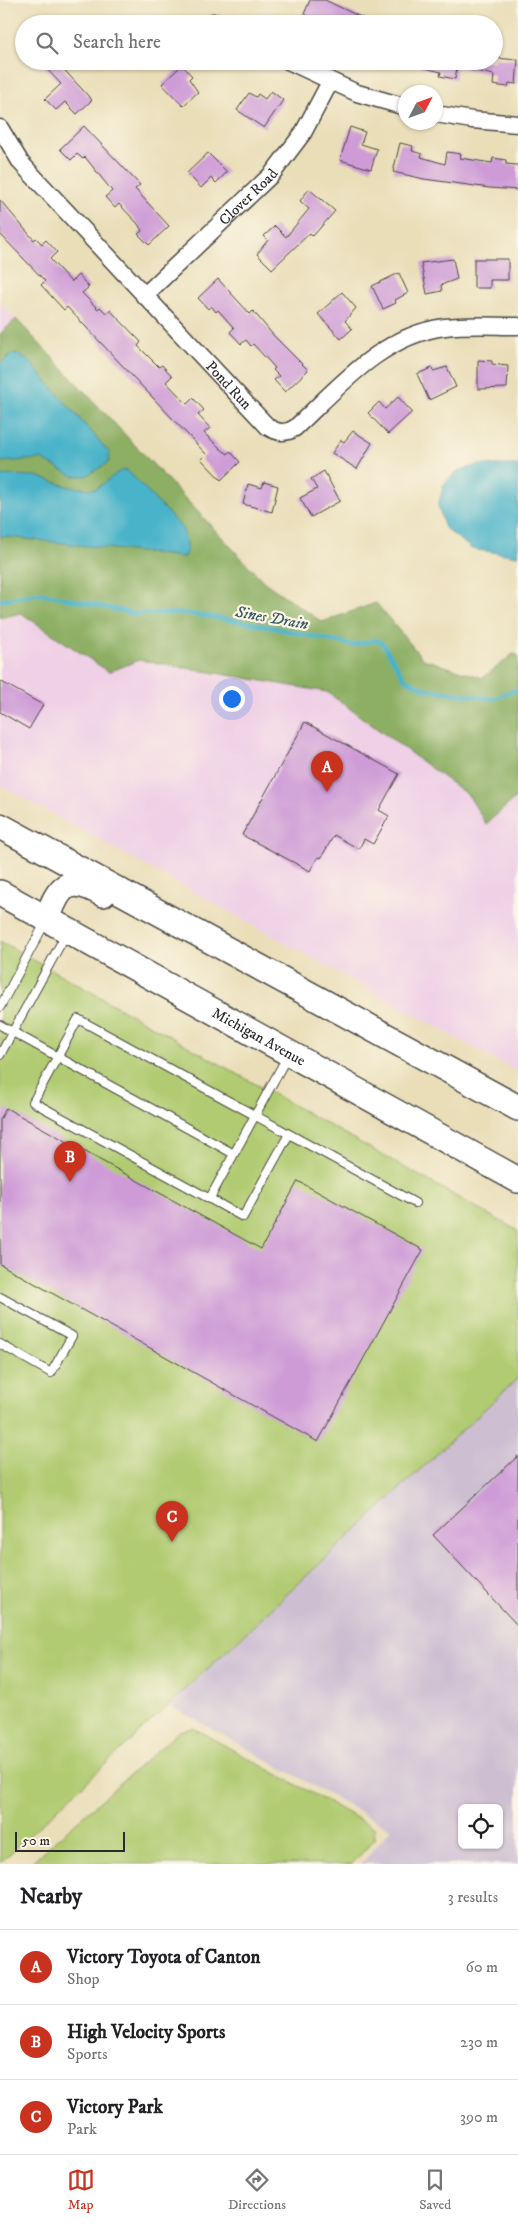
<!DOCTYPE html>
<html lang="en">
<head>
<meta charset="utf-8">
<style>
  body { margin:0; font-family:"IM FELL DW Pica",serif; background:#f2f2f2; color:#202124 }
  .controls { position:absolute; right:15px; bottom:15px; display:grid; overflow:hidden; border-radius:8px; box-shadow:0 1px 4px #0004 }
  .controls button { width:45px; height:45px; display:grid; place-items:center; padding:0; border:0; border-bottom:1px solid #e0e0e0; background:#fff; color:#202124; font:25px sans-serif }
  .compass { position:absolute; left:398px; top:85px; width:45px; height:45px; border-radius:50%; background:#fff; box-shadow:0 1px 4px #0004; rotate:49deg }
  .scale { position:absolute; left:15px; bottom:12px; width:110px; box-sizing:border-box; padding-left:5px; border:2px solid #2b2b2b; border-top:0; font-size:14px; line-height:18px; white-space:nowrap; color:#2b2b2b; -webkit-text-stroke:4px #fcf5e5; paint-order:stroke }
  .you { position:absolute; left:231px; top:698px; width:18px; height:18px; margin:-12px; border:4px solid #fff; border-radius:50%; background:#1a73e8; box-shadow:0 0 0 8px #1a73e833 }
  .badge { display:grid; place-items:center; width:32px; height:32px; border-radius:50%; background:#c8321e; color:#fff; font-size:16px; font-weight:700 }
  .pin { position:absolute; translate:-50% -41px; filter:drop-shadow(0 1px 2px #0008) }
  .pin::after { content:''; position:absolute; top:26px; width:18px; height:15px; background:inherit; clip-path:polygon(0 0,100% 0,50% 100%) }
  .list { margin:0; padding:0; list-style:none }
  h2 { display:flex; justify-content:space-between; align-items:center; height:65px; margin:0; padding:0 20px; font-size:21px }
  h2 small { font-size:16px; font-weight:400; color:#757577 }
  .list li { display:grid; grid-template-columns:32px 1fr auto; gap:15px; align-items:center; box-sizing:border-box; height:75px; padding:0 20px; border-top:1px solid #e0e0e0 }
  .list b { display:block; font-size:19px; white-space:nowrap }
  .list p { margin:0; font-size:16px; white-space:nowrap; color:#757577 }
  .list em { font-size:16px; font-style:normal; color:#757577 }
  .icon { flex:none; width:28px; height:28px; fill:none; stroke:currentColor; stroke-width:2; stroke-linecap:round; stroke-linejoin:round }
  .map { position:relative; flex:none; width:518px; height:1864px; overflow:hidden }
  .search { position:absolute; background:#fff; box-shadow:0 1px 4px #0004; left:15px; right:15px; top:15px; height:55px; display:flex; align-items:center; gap:12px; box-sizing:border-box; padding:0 18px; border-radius:28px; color:#757577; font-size:19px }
  .sheet { height:290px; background:#fff }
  nav { display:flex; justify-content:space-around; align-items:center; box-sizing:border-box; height:70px; border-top:1px solid #e0e0e0; background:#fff; font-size:14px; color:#757577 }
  nav a { display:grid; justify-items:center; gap:2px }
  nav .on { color:#c8321e }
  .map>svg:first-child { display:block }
  .built { fill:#efd0e6 }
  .industrial { fill:#cdbed2; fill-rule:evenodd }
  .green { fill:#b0cb71; stroke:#6e7b4e }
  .forest { fill:#8caf63; stroke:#5c6d47 }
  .water { fill:#4ab3c9; stroke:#3a6f7a }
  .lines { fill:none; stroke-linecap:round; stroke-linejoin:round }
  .stream { stroke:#4ab3c9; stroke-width:4.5 }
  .building { fill:#ce9bd7 }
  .service-casing { stroke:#484640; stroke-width:10 }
  .minor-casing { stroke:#484640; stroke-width:19 }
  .primary-casing { stroke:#484640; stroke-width:28 }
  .service { stroke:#fff; stroke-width:8 }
  .minor { stroke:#fff; stroke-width:16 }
  .primary { stroke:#fff; stroke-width:25 }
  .labels { text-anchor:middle; stroke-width:4.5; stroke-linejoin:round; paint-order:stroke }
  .street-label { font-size:15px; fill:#2b2b2b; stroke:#fcf5e5 }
  .water-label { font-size:16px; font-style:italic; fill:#365b62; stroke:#fcf5e5 }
</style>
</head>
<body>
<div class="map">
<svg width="518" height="1864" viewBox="0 0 518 1864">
  <rect width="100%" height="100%" fill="#fcf5e5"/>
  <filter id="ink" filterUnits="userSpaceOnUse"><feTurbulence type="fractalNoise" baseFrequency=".02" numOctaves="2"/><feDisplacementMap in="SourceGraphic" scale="10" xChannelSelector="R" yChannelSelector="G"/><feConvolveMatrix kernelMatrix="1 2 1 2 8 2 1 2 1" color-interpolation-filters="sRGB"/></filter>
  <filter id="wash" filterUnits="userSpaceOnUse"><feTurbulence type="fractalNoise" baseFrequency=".0096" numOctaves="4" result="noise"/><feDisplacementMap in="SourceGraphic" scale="20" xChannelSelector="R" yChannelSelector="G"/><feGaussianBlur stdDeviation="1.12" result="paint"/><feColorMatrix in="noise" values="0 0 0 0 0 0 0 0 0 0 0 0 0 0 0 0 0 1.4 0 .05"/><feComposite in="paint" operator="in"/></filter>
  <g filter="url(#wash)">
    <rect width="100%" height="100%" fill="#eadeb9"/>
    <!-- built -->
    <path class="built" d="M0,302L16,319L0,334Z
      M21,595L336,672L518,748V1072L0,785V614Z"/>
    <!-- industrial -->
    <path class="industrial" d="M518,1378V1864H361L391,1829L169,1705ZM462,1808H499V1845H462Z"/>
    <!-- green -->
    <path class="green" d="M0,941L518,1231V1378L0,1863Z
      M193,1728L375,1828L374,1840L352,1864H29L179,1731Z"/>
    <!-- forest -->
    <path class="forest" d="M16,319L264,582L322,622L376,603L423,659L483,678L513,654L518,655V796L486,824L469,796L327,692L139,660L109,672L21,613L0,618V334Z"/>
    <!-- water -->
    <path class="water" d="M16,353L29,361L109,452V462L86,476H73L41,459L0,462V364L10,355Z
      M477,465H518V556L472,549L445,528L438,506L444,484L457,471Z
      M127,470L182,528L188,547L184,557L0,536V475L36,476L70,487L96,489L120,471Z"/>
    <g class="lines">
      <!-- stream -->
      <path class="stream" d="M0,600L42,593L136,614L184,613L251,623L353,645L377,640L383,644L405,679L426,689L493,699L518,689"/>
    </g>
    <g id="blocks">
      <!-- building -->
      <path class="building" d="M310,0H325L375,24H319L304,14Z
        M495,58L518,60L516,84L509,83L508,87L493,85L494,75L457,67L455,79L440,76L441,72L413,65L414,61H495Z
        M39,61H56L92,100L77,114L65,102L56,110L45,99L61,84Z
        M182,65L192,76L189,79L198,92L183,106L162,84Z
        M271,91L283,100L264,128L237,110L249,93L256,97L258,94L265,99Z
        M84,126L140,185L135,189L169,226L149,245L138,234L142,231L138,224L119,204L115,208L105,197L112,191L85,157L83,159L77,154L71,160L60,149Z
        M350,127L365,132L361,144L377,149L371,169L340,160Z
        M400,143L413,146L412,151L422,154L421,157L445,164L447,152L461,154L460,158L492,163L493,158L506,160V164L517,165L518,169V190L490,188L424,179L393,172Z
        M208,153L227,172L216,183L211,178L201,188L187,173Z
        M309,189L335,211L313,236L310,233L272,269L257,254L268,240L264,236L275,226L286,237L309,209L300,201Z
        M0,200L34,240L36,238L42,244L46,240L57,252L50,259L71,282L78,275L89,287L82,293L98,309L100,307L106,313L110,310L141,342L138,346L159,367L162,365L172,376L166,382L187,404L193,398L204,410L198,415L210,428L204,433L221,449L228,454L230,451L240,462L221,480L201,459L206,454L67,307L64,310L41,285L45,281L0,234Z
        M453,259L457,279L441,285L442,291L427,294L421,263Z
        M474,259H508V280H490V288H474Z
        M399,273L408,293L395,300L396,303L383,309L372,286Z
        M218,279L250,314L253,311L274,336L308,370L285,392L274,380L279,376L273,370L275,368L253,344L251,346L246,340L241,344L230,332L234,328L218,310L216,312L211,306L208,309L198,298Z
        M342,292L356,308L345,321L352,329L341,339L318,314Z
        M478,360L492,361V364L508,366L507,388L478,389Z
        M447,367L456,387L429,400L417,374L432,368L433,371Z
        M398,397L412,412L388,434L368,413L379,402L385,409Z
        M353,431L372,443L357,469L332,453L341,440L344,442Z
        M324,471L340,501L311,517L300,498L317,489L311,479Z
        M264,482L278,486L272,512L243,504L248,484L262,488Z
        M0,681L43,705L29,729L0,712Z
        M305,722L399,774L379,810L389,816L373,844L364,839L359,849L334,835L321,858L318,857L310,871L242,835Z
        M6,1108L261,1249L298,1181L423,1250L318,1442L0,1264V1120Z
        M518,1456V1626L433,1535Z"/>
    </g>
  </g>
  <g filter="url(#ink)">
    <use href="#blocks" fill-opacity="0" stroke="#484640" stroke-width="1"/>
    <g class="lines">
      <defs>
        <path id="service" d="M0,1007L46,921
          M78,1019L289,1134L243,1217L33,1102Z
          M0,1025L234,1154
          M0,1055L66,934
          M289,1134L415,1203
          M210,1198L288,1055
          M0,1297L72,1336L51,1373L0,1344"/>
        <g id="minor">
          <path d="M213,22L216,24"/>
          <path d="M288,61L357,93L406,107"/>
          <path d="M436,114L472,120L518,124"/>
          <path id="s1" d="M0,128L21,163L268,427C278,433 285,434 295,428C339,387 382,335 445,327C469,324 494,326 518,326"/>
          <path id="s2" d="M144,296L272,174L303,133L330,82"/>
        </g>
        <g id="primary">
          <path d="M0,826L518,1108"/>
          <path id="s3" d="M0,893L518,1180"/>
          <path d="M47,919C59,886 67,874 103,894"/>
        </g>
      </defs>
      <!-- service casing -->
      <use href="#service" class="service-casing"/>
      <!-- minor casing -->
      <use href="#minor" class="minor-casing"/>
      <!-- primary casing -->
      <use href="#primary" class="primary-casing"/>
      <!-- service -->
      <use href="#service" class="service"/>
      <!-- minor -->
      <use href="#minor" class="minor"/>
      <!-- primary -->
      <use href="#primary" class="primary"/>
    </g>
  </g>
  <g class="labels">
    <!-- street labels -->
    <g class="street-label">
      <text dy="5" stroke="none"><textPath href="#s2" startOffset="144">Clover Road</textPath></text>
      <text dy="5" stroke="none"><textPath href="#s1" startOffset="345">Pond Run</textPath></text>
      <text dy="5" stroke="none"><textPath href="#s3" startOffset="296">Michigan Avenue</textPath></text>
    </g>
    <!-- water labels -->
    <g class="water-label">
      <text transform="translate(272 617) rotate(10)" y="6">Sines Drain</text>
    </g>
  </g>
</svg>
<div class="controls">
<button><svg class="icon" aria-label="locate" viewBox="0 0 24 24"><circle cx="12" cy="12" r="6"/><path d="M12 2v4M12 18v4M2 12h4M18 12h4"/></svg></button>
</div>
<svg class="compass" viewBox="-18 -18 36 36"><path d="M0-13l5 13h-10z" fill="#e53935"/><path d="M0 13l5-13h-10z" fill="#757577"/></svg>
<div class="scale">50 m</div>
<div class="you"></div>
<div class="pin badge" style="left:327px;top:792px">A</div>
<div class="pin badge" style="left:70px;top:1182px">B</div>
<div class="pin badge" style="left:172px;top:1542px">C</div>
<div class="search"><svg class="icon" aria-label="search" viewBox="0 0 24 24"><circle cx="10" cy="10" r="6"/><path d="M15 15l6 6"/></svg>Search here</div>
</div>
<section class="sheet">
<h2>Nearby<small>3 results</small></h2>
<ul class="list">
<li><span class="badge">A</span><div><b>Victory Toyota of Canton</b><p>Shop</p></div><em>60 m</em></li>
<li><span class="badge">B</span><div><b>High Velocity Sports</b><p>Sports</p></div><em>230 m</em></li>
<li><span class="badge">C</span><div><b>Victory Park</b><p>Park</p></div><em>390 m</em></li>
</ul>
</section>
<nav>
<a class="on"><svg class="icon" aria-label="map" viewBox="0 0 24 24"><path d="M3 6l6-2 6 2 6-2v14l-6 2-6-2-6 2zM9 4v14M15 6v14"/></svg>Map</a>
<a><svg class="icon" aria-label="directions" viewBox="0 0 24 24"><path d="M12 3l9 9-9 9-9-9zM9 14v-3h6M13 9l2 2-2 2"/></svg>Directions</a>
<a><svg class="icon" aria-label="saved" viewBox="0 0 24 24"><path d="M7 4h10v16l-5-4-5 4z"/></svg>Saved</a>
</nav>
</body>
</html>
